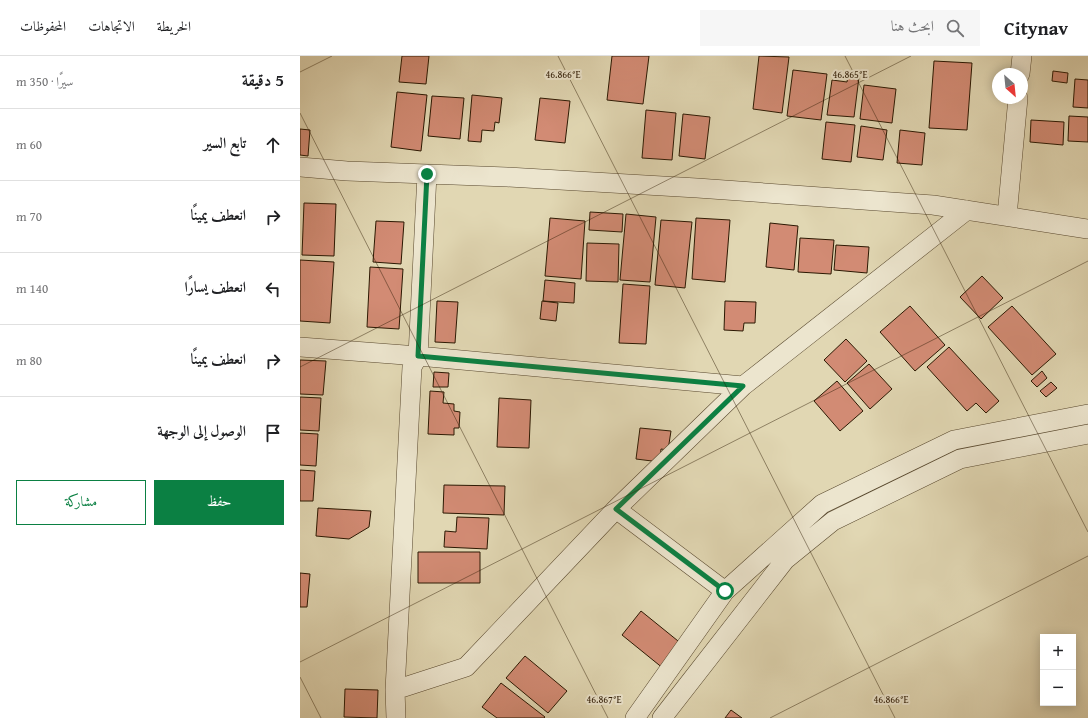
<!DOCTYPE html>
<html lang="ar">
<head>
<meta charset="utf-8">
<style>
  body { margin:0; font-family:"Gentium Book Plus",Amiri,serif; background:#f6f6f6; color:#202124; direction:rtl }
  .controls { position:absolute; right:12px; bottom:12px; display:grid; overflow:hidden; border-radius:0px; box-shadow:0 2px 10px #0003 }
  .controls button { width:36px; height:36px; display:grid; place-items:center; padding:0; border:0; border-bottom:1px solid #e0e0e0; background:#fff; color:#202124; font:20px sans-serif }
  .compass { position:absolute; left:692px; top:12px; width:36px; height:36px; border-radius:50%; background:#fff; box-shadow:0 2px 10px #0003; rotate:153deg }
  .stop { position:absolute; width:12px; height:12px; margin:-9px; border:3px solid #0b8043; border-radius:50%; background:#fff }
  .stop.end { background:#0b8043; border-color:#fff; box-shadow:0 1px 4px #0008 }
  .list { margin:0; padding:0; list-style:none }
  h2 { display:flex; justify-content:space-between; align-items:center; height:52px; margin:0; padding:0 16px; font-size:17px }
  h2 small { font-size:13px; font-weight:400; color:#757577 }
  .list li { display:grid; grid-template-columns:26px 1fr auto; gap:12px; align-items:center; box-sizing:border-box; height:72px; padding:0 16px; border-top:1px solid #e0e0e0 }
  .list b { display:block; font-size:15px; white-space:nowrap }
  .list em { font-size:13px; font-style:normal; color:#757577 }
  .actions { display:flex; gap:8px; padding:12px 16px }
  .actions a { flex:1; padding:9px 0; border:1px solid #0b8043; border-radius:0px; text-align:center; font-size:14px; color:#0b8043 }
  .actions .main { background:#0b8043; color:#fff }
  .icon { flex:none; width:22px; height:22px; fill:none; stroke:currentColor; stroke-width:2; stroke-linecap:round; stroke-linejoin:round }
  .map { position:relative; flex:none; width:788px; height:662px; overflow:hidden; direction:ltr }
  header { display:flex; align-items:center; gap:24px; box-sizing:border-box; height:56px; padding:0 20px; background:#fff; border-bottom:1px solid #e0e0e0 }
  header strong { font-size:19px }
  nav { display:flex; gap:22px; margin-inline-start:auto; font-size:14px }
  .search { width:280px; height:36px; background:#f6f6f6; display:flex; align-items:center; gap:10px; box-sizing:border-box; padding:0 14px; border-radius:0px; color:#757577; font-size:15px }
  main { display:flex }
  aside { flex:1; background:#fff }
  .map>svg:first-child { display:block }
  .building { fill:#d28b74; stroke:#2b1802 }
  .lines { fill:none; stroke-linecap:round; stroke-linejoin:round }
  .minor-casing { stroke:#58482e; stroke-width:20 }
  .minor { stroke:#ece5ce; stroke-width:19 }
  .route { stroke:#0b8043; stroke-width:5 }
  .ticks { fill:none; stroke:#2b1802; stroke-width:1; stroke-opacity:0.45 }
  .ticks-label { font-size:10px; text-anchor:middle; fill:#2b1802; stroke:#ece5ce; stroke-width:4; stroke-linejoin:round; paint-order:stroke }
</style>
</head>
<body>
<header>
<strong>Citynav</strong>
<div class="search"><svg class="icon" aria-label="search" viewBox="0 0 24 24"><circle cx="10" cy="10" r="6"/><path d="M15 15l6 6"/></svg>ابحث هنا</div>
<nav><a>الخريطة</a><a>الاتجاهات</a><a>المحفوظات</a></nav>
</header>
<main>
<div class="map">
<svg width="788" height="662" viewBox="0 0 788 662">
  <rect width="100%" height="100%" fill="#e1d7b3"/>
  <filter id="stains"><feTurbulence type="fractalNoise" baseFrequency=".005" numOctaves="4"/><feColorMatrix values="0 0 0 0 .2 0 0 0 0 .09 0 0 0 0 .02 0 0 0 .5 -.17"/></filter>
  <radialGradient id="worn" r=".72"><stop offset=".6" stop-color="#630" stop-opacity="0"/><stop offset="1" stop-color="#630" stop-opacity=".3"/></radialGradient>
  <!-- building -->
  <path class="building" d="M102,0H129L126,28L99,26Z
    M312,0H349L343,48L307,44Z
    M459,0L489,1L482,57L453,53Z
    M634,5L672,7L667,74L629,72Z
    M493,14L527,18L521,64L487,60Z
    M753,15L768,17L767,27L752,25Z
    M548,20L559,21L554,61L527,59L532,24L547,26Z
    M775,23L788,24V52L773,51Z
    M564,29L596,33L592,67L560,63Z
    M97,36L127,39L121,95L91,91Z
    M172,39L202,42L199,67L195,66L194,75L182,74L181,86L168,85Z
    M132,40L164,42L160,83L128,80Z
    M240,42L270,45L265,87L235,84Z
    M346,54L376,57L372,104L342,102Z
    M383,58L410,61L405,103L379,100Z
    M769,60L788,61V86L768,85Z
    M731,64L764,66L763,89L730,86Z
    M526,66L555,69L551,106L522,103Z
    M561,70L587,74L583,104L557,101Z
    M0,73L10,74L8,100L0,99Z
    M600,74L625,77L622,109L597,107Z
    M4,147L36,148L34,200L2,199Z
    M290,156L323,158L322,176L289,174Z
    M326,158L356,161L350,226L320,224Z
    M250,162L285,165L281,223L245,220Z
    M396,162L430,164L425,226L392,223Z
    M361,164L392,166L385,232L355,229Z
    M76,165L104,166L101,208L73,206Z
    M470,167L498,170L494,214L466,211Z
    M500,182L534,184L531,218L498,216Z
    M287,187L319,188L318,226L286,225Z
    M536,189L569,191L567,217L534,214Z
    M0,204L34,206L30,267L0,265Z
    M70,211L103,213L99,273L67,271Z
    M682,220L703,242L681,263L660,241Z
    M245,224L275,227L274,247L243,245Z
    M323,228L350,230L346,288L319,287Z
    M137,245L158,246L155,287L135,286Z
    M242,245L258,247L256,265L240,263Z
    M425,245L456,246L455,267H444L443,275L424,274Z
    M610,250L645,289L615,315L580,276Z
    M712,250L756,298L732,319L688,271Z
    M546,283L567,305L545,326L524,304Z
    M649,291L699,345L686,357L676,347L667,355L627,311Z
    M0,304L26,305L23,339L0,338Z
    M569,308L592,333L570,353L547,327Z
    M742,315L747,322L737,331L731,325Z
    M134,316L149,317L148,331H133Z
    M537,325L563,355L540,375L514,345Z
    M751,326L757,332L746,341L740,335Z
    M130,335L144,336L143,347L154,348V355L160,356L159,372H154V379L128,378Z
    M0,341L21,342L19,375L0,374Z
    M199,342L231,344L229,392L197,391Z
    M340,372L371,375L368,394L361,393L360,406L336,403Z
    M0,377L18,378L16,410L0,409Z
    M0,414L15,415L13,445H0Z
    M144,429L205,430L204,459L143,457Z
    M18,452L71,455L69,471L49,483L16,480Z
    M157,461L189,462L187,493L144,491L145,475L156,476Z
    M118,496H180V527H118Z
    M0,517L10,518L7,551H0Z
    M341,555L383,589L364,613L322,579Z
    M225,600L267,635L248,657L206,622Z
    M201,627L245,661L244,662H197L182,651Z
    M45,633L78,634L77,662L44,661Z
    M431,654L442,662H425Z"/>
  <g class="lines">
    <defs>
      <path id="minor" d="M720,18L722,0
        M0,111L47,115L207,121L397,132L633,149L788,173
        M707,160L718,42
        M0,291L118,300L443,330
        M316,453L425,535
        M95,634L166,611L316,453L443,330L667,154
        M96,662L95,634L112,311L118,300L127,118
        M335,662L425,535L522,448L654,384L788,358
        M362,662L485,504L533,465L660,403L788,378"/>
    </defs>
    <!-- minor casing -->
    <use href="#minor" class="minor-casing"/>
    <!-- minor -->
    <use href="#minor" class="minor"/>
  </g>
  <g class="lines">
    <!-- route -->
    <path class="route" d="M127,118L118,300L443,330L316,453L425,535"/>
  </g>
  <!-- ticks -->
  <path class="ticks" d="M258,0L595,662M545,0L788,476M0,16L32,0M0,57L308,662M0,311L611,0M0,606L788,205M0,621L21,662M470,662L788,500"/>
  <g class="ticks-label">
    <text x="263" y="22">46.866°E</text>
    <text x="550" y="22">46.865°E</text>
    <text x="304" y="647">46.867°E</text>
    <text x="591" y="647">46.866°E</text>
  </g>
  <rect width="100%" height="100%" filter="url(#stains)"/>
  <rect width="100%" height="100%" fill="url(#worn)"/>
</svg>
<div class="controls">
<button>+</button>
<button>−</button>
</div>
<svg class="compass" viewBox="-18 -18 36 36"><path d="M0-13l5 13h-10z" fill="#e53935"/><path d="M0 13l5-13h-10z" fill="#757577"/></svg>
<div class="stop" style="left:425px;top:535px"></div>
<div class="stop end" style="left:127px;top:118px"></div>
</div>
<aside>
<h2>5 دقيقة<small>سيرًا · 350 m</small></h2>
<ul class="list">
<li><svg class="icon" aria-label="ahead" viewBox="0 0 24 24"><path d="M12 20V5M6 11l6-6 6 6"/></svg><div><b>تابع السير</b></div><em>60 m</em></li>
<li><svg class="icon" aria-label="right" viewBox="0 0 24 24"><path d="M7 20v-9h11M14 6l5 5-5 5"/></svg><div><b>انعطف يمينًا</b></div><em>70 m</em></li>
<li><svg class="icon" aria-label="left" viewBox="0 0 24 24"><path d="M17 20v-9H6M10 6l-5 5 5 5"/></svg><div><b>انعطف يسارًا</b></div><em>140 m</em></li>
<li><svg class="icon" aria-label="right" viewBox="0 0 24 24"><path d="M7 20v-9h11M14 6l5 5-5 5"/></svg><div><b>انعطف يمينًا</b></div><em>80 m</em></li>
<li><svg class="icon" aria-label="arrive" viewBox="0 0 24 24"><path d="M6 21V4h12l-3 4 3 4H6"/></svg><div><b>الوصول إلى الوجهة</b></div></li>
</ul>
<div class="actions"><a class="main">حفظ</a><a>مشاركة</a></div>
</aside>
</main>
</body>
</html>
